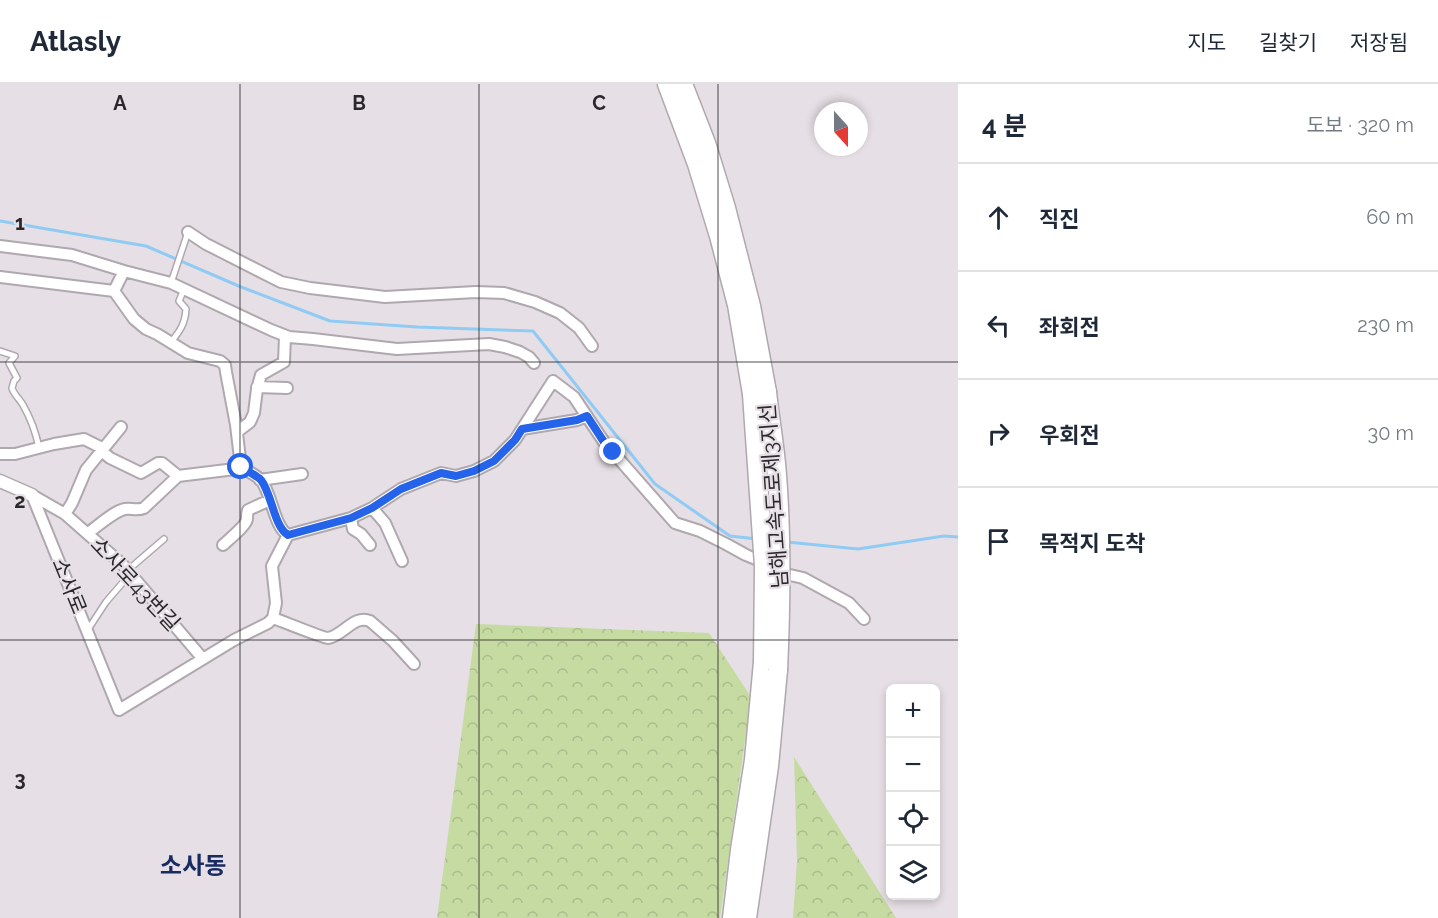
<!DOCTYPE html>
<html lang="ko">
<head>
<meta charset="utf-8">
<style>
  body { margin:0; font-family:Raleway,"Noto Sans KR",sans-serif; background:#f2f2f3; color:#1f2937 }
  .controls { position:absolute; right:18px; bottom:18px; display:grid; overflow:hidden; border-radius:9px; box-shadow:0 3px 9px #0003 }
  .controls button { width:54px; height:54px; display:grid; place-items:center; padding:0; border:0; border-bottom:2px solid #e0e1e3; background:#fff; color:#1f2937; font:30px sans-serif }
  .compass { position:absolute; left:814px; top:18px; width:54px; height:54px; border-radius:50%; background:#fff; box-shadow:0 3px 9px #0003; rotate:159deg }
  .stop { position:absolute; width:18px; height:18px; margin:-14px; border:4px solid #2563eb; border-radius:50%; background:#fff }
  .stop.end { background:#2563eb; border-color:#fff; box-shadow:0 2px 6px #0008 }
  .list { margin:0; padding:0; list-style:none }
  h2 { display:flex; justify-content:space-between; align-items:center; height:78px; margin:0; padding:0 24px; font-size:26px }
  h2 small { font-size:20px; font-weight:400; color:#747a83 }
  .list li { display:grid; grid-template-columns:39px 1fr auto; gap:18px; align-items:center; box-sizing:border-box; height:108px; padding:0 24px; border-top:2px solid #e0e1e3 }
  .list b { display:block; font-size:22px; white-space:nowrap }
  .list em { font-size:20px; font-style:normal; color:#747a83 }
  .icon { flex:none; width:33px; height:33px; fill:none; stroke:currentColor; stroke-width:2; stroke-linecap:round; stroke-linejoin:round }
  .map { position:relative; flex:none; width:958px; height:834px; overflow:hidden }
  header { display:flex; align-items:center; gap:36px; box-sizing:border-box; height:84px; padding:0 30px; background:#fff; border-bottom:2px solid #e0e1e3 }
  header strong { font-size:28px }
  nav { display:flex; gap:33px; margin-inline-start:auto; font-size:21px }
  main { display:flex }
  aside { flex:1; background:#fff }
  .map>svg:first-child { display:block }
  .forest { fill:url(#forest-crowns) }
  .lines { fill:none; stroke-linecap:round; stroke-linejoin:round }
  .stream { stroke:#90cbf4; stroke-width:3 }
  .service-casing { stroke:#afa8ae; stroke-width:8 }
  .minor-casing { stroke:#afa8ae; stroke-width:14 }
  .tertiary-casing { stroke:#afa8ae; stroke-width:15 }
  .motorway-casing { stroke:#afa8ae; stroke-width:21 }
  .service { stroke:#fff; stroke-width:5 }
  .minor { stroke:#fff; stroke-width:10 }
  .tertiary { stroke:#fff; stroke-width:12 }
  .motorway { stroke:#fff; stroke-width:18 }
  .motorway-bridge-casing { stroke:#afa8ae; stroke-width:21; stroke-linecap:butt }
  .motorway-bridge { stroke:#fff; stroke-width:18 }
  .route { stroke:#2563eb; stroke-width:8 }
  .grid { fill:none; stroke:#2a282a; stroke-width:1.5; stroke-opacity:0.55 }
  .labels { text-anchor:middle; stroke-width:4.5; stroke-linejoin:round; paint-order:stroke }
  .street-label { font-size:21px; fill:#2a282a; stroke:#e6dfe5 }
  .quarter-label { font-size:24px; font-weight:bold; fill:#182b62; stroke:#e6dfe5 }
  .grid-label { font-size:20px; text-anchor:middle; font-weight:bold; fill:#2a282a; stroke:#e6dfe5; stroke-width:4.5; stroke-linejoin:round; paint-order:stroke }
</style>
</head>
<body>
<header>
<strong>Atlasly</strong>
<nav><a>지도</a><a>길찾기</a><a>저장됨</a></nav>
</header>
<main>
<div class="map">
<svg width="958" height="834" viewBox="0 0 958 834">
  <defs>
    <pattern id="forest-crowns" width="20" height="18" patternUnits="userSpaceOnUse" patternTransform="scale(1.5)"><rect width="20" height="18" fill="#c6dba2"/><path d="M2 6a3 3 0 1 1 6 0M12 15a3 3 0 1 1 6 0" fill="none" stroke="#aabc8c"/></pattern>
  </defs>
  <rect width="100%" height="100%" fill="#e6dfe5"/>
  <!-- forest -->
  <path class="forest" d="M476,540L709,549L751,613L720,834H437Z
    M794,673L896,834H793L797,777Z"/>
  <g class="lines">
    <!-- stream -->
    <path class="stream" d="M0,137L146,162L241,203L330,237L417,243L533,247L655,400L730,452L757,455
      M787,458L858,465L944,452L958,453"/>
    <defs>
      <path id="service" d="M171,199L188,148
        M171,258C180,247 185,240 186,225L179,217L184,205
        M0,267L15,272L9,279L17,294L14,297L12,304C14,311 19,314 23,321C31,335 36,349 39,364
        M128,486L164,455
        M87,547L106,518L131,489"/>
      <path id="minor" d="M188,148L206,160L281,198L310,204L385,213L476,208L504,209L535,218L560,229L579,244L592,262
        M0,162L72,171L124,187
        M0,193L114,207L134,235L146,245L157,250L188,269L220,277L225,281L226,288L236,341L241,383C247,387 256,391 261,396C272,410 274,443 288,451
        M114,207L124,187L171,199L271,246L289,253L313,255L397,265L489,260L505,263L520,268L529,273L534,279
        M257,303L287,304
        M522,345L577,336L587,332
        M237,348L250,338L254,329L257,305L261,291L284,278L285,252
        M0,370H15L54,360L84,355L102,364L104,369L110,374L141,389L158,379H162L178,392
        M260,396L302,390
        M32,411L119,626L234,556L268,539L273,534L276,519L272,482L288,451L351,434L372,424L401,405L441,389L456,392L474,387L494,377L515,356L553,297L574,313L604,358L675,439L700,447L726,460L746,471L758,476L764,481
        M32,411L65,430L123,481L203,575
        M372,424L385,439L402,477
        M65,430L72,419L86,386L121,343
        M351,434L353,445L361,450L370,461
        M88,449C98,442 114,427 125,425C132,424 137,427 144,424L178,392L235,385L241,383
        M223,461C228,456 246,442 247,435C247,432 247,429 248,426L270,416
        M777,488L803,494L849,519L864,535
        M273,534C282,537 323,554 328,554C343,552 354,530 370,537L393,557L414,580"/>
      <path id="tertiary" d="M0,397L32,411"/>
      <path id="motorway" d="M667,0L697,80L719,152L737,221L752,310
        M683,0L706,59L726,124L751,222L767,308
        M732,834L740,766L754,676L763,578
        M747,834L769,682L778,586"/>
    </defs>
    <!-- service casing -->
    <use href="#service" class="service-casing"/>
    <!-- minor casing -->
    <use href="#minor" class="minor-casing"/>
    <!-- tertiary casing -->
    <use href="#tertiary" class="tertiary-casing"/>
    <!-- motorway casing -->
    <use href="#motorway" class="motorway-casing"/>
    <!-- service -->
    <use href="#service" class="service"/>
    <!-- minor -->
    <use href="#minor" class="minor"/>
    <!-- tertiary -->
    <use href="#tertiary" class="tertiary"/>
    <!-- motorway -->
    <use href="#motorway" class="motorway"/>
    <defs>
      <path id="motorway-bridge" d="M767,308C770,336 775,363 777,391C782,456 781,521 778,586
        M752,310L764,482L763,578"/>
    </defs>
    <!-- motorway-bridge casing -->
    <use href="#motorway-bridge" class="motorway-bridge-casing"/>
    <!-- motorway-bridge -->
    <use href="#motorway-bridge" class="motorway-bridge"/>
  </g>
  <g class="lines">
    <!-- route -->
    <path class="route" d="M241,383C247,387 256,391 261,396C272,410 274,443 288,451L351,434L372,424L401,405L441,389L456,392L474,387L494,377L515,356L522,345L577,336L587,332L604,358L613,368"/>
  </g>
  <!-- grid -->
  <path class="grid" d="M240,0V834M479,0V834M718,0V834M0,278H958M0,556H958"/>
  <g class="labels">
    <!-- street labels -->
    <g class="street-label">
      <text transform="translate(774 412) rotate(-94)" y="7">남해고속도로제3지선</text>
      <text transform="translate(135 500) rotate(47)" y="7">소사로43번길</text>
      <text transform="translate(69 502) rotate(68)" y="7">소사로</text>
    </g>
    <!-- quarter labels -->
    <g class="quarter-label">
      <text x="193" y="790">소사동</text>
    </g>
  </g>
  <g class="grid-label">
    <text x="120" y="26">A</text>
    <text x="359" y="26">B</text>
    <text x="599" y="26">C</text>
    <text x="20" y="146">1</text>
    <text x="20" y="424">2</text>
    <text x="20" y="702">3</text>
  </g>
</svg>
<div class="controls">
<button>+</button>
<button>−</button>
<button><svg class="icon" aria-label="locate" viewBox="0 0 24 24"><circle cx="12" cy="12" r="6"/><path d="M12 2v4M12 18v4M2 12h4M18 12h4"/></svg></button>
<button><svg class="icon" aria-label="layers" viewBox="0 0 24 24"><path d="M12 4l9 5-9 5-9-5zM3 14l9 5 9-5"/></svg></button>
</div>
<svg class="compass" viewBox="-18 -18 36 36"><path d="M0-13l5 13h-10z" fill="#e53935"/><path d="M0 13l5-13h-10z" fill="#747a83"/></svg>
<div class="stop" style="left:241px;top:383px"></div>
<div class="stop end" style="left:613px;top:368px"></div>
</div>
<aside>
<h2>4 분<small>도보 · 320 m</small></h2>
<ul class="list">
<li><svg class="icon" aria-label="ahead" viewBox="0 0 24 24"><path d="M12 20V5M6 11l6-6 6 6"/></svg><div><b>직진</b></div><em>60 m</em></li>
<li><svg class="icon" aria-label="left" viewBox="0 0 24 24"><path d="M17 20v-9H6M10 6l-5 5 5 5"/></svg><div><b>좌회전</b></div><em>230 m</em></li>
<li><svg class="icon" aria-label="right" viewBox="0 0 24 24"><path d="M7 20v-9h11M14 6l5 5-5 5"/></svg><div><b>우회전</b></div><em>30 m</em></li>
<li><svg class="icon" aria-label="arrive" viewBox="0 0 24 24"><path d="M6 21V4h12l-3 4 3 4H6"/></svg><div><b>목적지 도착</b></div></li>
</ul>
</aside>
</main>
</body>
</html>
